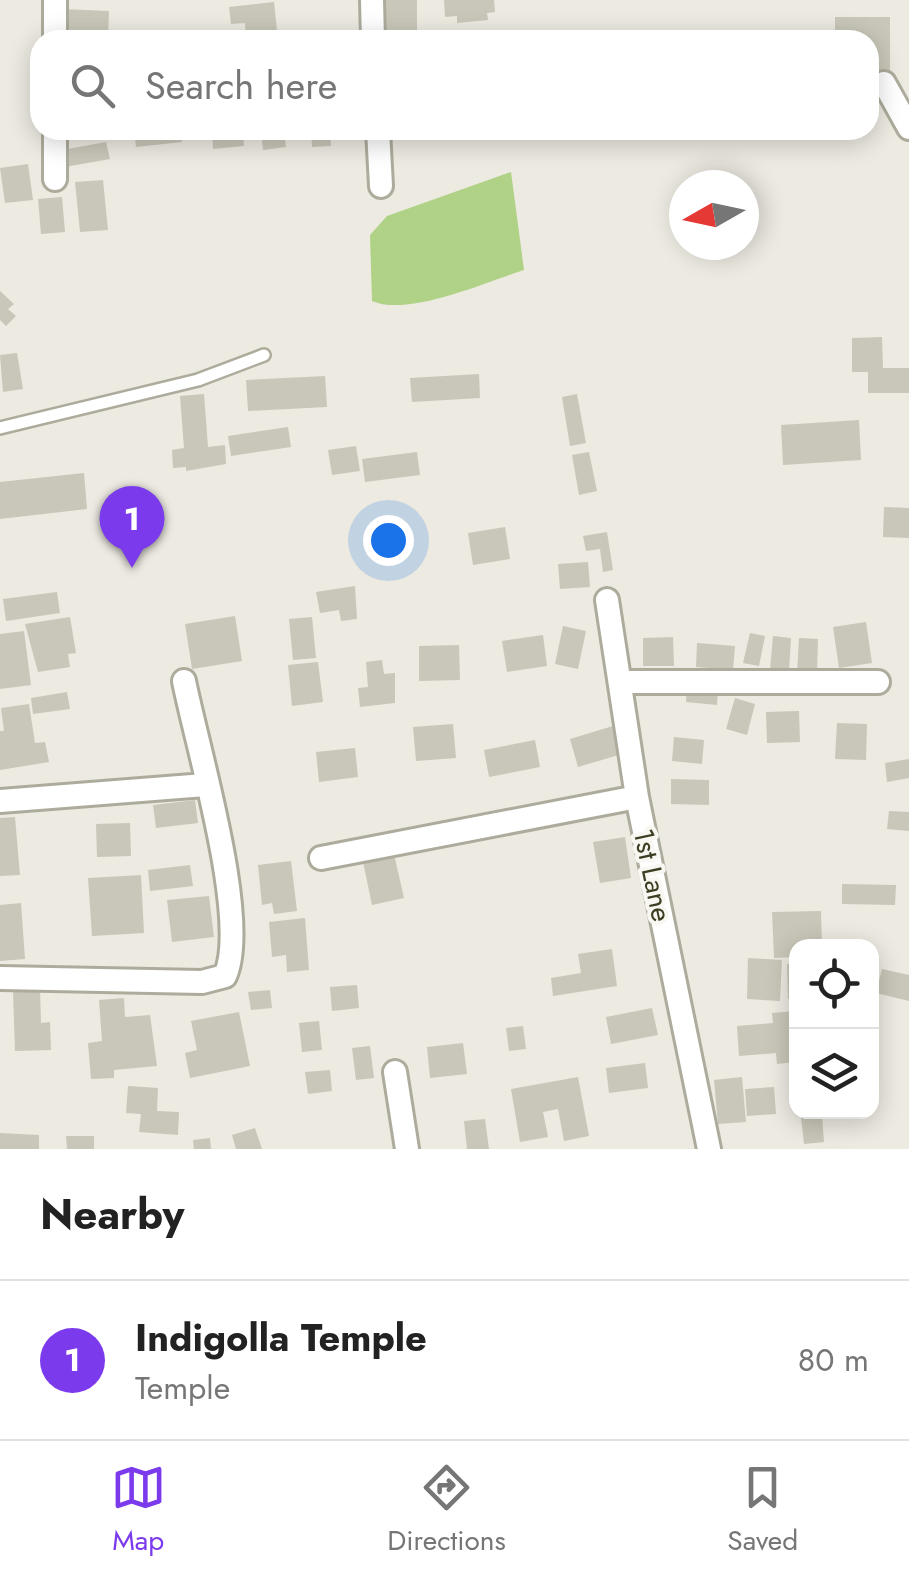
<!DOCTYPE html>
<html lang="en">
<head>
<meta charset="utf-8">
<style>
  body { margin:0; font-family:Jost,sans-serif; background:#f6f6f6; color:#222 }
  .controls { position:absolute; right:30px; bottom:30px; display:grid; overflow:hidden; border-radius:20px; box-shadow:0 5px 25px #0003 }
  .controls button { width:90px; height:90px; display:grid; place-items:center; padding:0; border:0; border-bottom:2px solid #e0e0e0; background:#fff; color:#222; font:50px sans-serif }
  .compass { position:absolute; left:669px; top:170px; width:90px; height:90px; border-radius:50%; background:#fff; box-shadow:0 5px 25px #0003; rotate:261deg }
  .you { position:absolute; left:388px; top:540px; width:35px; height:35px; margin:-25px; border:8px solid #fff; border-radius:50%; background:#1a73e8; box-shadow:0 0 0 15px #1a73e833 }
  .badge { display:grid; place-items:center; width:65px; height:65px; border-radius:50%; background:#7c3aed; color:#fff; font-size:32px; font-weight:700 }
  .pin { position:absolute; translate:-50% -82px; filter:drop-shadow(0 2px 5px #0008) }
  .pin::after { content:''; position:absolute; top:52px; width:35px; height:30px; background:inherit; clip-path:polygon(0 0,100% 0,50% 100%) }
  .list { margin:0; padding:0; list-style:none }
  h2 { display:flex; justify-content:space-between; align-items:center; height:130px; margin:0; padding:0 40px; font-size:42px }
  h2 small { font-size:32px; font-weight:400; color:#767676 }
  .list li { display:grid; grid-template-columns:65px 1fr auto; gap:30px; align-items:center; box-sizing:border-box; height:160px; padding:0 40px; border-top:2px solid #e0e0e0 }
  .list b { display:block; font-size:38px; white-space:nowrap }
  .list p { margin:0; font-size:32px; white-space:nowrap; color:#767676 }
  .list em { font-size:32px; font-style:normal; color:#767676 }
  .icon { flex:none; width:55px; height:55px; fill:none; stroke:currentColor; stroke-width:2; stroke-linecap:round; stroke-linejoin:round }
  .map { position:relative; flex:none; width:909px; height:1149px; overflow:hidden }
  .search { position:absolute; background:#fff; box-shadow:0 5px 25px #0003; left:30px; right:30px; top:30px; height:110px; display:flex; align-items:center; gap:25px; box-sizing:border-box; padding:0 35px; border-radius:30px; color:#767676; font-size:38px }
  .sheet { height:290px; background:#fff }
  nav { display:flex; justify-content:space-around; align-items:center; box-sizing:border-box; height:140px; border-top:2px solid #e0e0e0; background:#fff; font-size:28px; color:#767676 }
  nav a { display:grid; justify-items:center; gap:5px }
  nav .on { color:#7c3aed }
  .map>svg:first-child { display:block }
  .water { fill:#b0d287 }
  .building { fill:#c9c7b9 }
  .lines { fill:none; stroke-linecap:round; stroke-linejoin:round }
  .lane-casing { stroke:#adac9c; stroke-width:16 }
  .street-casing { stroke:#adac9c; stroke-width:28 }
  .lane { stroke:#fff; stroke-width:11 }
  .street { stroke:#fff; stroke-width:22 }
  .labels { text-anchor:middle; stroke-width:8; stroke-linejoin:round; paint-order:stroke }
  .street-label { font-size:28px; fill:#3c3d21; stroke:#f8f7f1 }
</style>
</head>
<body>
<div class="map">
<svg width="909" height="1149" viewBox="0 0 909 1149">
  <rect width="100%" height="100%" fill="#eceae1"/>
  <!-- water -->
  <path class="water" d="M511,172L524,270C486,282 408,317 372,301L370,235L387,216Z"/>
  <!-- building -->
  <path class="building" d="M383,0H417V35L383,34Z
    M444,0H494L495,12L487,13L488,20L457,23V16L445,17Z
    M274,2L278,40H246L245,23L231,24L229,7Z
    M62,9L109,11L108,38L62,37Z
    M835,17H890V70H869V40H835Z
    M134,130H181L182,142L136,147Z
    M212,130H243L244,146L213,149Z
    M261,130H284L286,147L263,150Z
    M311,130H330L331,146L312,147Z
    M106,142L110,159L65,167L62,150Z
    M28,164L33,200L5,203L0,168Z
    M103,180L108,230L80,232L75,182Z
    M62,197L65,232L41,234L38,199Z
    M0,291L14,304L8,309L16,316L6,326L0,320Z
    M882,337L883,368H909V393H868V372H852V338Z
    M17,353L23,389L3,392L0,355Z
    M479,374L480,398L412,402L410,378Z
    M325,376L327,407L248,411L246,380Z
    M204,394L208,447L225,445L226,464L186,471V467L173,468L172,450L184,448L180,396Z
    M577,394L586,443L570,446L562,397Z
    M859,420L861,460L783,465L781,425Z
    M288,427L291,447L231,456L228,436Z
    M356,446L360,471L332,475L328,450Z
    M417,452L420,475L365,482L362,459Z
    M589,452L597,491L579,495L572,455Z
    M84,473L87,509L0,519V482Z
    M884,507L909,508V538L883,537Z
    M505,527L510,559L473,565L468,533Z
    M607,532L613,570L603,572L600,549L586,551L583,536Z
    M588,562L590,587L560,589L558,564Z
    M355,586L357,619L341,621L339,610L320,613L316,592Z
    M57,592L60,613L6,621L3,599Z
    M235,616L242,661L192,669L185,624Z
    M70,617L76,653L68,654L70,667L38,672L25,624Z
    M312,617L316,658L293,660L289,619Z
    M866,622L872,663L839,668L833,627Z
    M563,626L586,631L578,669L555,664Z
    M24,631L31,685L0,689V634Z
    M750,633L765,636L759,666L743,663Z
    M543,635L547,666L507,672L502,641Z
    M773,636L791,638L789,671L770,670Z
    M673,637L674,666H643V638Z
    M799,638L818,639L817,675L797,674Z
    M697,643L735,646L733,670L696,667Z
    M459,645L460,680L419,681V646Z
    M382,660L384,674L395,673V703L360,707L358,688L368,687L366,662Z
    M318,662L323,702L292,706L288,665Z
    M687,686L718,689L717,705L686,702Z
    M67,692L70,709L33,714L31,698Z
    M735,698L755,704L747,735L726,729Z
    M29,704L35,743L45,742L49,762L0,770V731H4L1,708Z
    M799,711L800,742L767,743L766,712Z
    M837,723L867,724L866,760L835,759Z
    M453,724L456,758L416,761L413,727Z
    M613,726L622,754L578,767L570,739Z
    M674,737L704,740L702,764L672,761Z
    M535,740L540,767L489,777L484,750Z
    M355,748L358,777L319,782L316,752Z
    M909,759V778L887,782L885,763Z
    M671,779L709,780V805L671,804Z
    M195,800L198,823L156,828L153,805Z
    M889,811L909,812V831L887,829Z
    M15,817L20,875L0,876V818Z
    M130,823L131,856L97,857L96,824Z
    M625,837L631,878L600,883L593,842Z
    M394,854L404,898L372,905L363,862Z
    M291,861L297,911L274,914L272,903L262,905L258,865Z
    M190,865L193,886L150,891L148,870Z
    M141,875L144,933L92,936L88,878Z
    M842,884L896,885L895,905L842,904Z
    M209,896L214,937L172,942L167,900Z
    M21,903L25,959L0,961V905Z
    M821,911L822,946H796V957L774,958L772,912Z
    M305,918L309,970L287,972L286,955L272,957L269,922Z
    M612,949L617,986L553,996L551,978L581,973L578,954Z
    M748,958L782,960L780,1001L747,999Z
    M787,964H796V999H788Z
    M882,969L909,975V1001L876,993Z
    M357,985L359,1008L332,1011L330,987Z
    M40,990L41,1023L50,1022L51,1050L15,1051L13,991Z
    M270,990L272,1008L251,1010L248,992Z
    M124,998L125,1017L150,1015L157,1066L114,1070V1078L91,1079L88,1043L102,1041L99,1000Z
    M652,1008L658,1035L611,1044L606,1017Z
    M796,1011V1062L777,1064L776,1053L739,1056L737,1026L773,1023L772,1013Z
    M239,1012L250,1066L190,1078L185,1053L197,1050L191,1021Z
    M319,1021L322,1050L302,1052L299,1023Z
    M523,1026L526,1049L509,1051L506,1028Z
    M463,1043L467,1074L430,1078L427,1047Z
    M370,1046L374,1078L356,1080L352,1048Z
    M645,1063L648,1088L609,1093L606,1068Z
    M330,1070L332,1091L308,1094L305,1072Z
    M578,1077L589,1136L564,1141L558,1109L543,1112L548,1137L520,1142L511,1089Z
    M742,1077L746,1122L718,1124L714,1080Z
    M128,1086L158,1088L157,1111L179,1112L178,1135L139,1132L141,1114L126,1113Z
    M774,1087L776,1114L747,1116L745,1089Z
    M822,1115L824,1142L804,1144L801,1117Z
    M485,1119L489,1149H467L464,1121Z
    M255,1128L262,1149H236L232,1135Z
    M0,1133L39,1135V1149H0Z
    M66,1136H94V1149H67Z
    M210,1138L211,1149H194L193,1140Z"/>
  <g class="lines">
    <defs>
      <path id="lane" d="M0,428L198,380L264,355"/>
      <path id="street" d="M372,0L373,40
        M55,40V0
        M884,83L909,128
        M378,130L381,186
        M55,179V130
        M607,600L637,797L709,1149
        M620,682H878
        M0,801L205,785
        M321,858L637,797
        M0,978L202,982L225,976C250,921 197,747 184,681
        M395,1072L407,1149"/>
    </defs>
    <!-- lane casing -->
    <use href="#lane" class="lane-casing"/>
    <!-- street casing -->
    <use href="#street" class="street-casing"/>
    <!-- lane -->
    <use href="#lane" class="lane"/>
    <!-- street -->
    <use href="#street" class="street"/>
  </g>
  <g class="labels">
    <!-- street labels -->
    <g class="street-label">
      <text transform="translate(653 875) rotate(78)" y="10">1st Lane</text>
    </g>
  </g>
</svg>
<div class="controls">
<button><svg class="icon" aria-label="locate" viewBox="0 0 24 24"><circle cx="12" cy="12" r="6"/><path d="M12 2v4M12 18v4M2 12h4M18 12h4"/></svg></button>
<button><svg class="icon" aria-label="layers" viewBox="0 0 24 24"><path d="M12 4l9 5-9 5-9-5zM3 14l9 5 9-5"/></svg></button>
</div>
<svg class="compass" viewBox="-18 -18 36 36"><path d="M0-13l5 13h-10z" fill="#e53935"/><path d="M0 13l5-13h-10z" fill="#767676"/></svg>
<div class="you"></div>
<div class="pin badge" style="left:132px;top:568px">1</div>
<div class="search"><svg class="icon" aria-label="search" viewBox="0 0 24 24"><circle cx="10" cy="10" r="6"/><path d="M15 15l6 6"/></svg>Search here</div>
</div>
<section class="sheet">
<h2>Nearby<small></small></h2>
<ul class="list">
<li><span class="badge">1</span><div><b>Indigolla Temple</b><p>Temple</p></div><em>80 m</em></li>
</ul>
</section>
<nav>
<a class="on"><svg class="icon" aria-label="map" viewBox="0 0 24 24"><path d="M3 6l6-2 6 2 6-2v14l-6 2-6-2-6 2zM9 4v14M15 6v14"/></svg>Map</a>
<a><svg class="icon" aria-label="directions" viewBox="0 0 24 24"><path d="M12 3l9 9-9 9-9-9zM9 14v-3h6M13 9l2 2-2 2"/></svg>Directions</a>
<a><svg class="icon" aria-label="saved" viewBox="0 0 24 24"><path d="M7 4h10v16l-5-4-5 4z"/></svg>Saved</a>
</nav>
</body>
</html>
